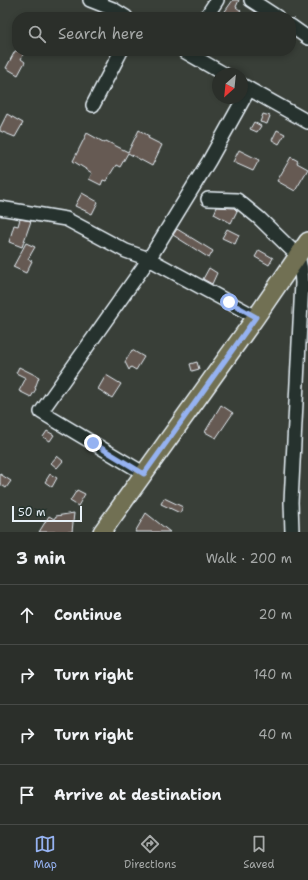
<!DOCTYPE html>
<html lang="en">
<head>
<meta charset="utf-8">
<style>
  body { margin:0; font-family:"Shantell Sans",sans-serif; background:#333732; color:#f1f3f6 }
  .compass { position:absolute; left:212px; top:68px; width:36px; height:36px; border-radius:50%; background:#2b2f2a; box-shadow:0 2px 6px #0003; rotate:207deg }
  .scale { position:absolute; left:12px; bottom:10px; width:70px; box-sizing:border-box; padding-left:4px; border:2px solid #e8f1f8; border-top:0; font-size:11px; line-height:14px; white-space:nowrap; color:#e8f1f8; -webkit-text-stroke:3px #26332d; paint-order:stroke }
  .stop { position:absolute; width:12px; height:12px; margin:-9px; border:3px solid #95b2f1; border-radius:50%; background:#fff }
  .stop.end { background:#95b2f1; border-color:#fff; box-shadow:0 1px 4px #0008 }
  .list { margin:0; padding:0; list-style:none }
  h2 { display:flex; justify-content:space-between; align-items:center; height:52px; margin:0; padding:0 16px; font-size:17px }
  h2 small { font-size:13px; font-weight:400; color:#a6a9a8 }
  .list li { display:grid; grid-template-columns:26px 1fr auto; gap:12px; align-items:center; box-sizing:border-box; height:60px; padding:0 16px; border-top:1px solid #474a47 }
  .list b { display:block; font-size:15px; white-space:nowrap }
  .list em { font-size:13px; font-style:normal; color:#a6a9a8 }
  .icon { flex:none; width:22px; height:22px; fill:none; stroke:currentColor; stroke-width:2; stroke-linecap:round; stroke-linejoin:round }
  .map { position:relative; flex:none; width:308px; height:532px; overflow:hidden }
  .search { position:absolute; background:#2b2f2a; box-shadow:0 2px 6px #0003; left:12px; right:12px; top:12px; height:44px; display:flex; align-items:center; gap:10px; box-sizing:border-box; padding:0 14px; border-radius:16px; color:#a6a9a8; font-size:15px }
  .sheet { height:292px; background:#2b2f2a }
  nav { display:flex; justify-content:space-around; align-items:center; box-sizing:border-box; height:56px; border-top:1px solid #474a47; background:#2b2f2a; font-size:11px; color:#a6a9a8 }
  nav a { display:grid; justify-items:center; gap:2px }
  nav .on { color:#95b2f1 }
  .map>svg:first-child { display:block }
  .building { fill:#665a53; stroke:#e8f1f8 }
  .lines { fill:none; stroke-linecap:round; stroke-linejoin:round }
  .minor-casing { stroke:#e8f1f8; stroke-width:16 }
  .major-casing { stroke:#e8f1f8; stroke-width:20 }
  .minor { stroke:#26332d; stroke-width:13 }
  .major { stroke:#716f52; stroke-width:17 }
  .route { stroke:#95b2f1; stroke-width:5 }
</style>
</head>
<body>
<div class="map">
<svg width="308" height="532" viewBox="0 0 308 532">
  <rect width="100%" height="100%" fill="#393f38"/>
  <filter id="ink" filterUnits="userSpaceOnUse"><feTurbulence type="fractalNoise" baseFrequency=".025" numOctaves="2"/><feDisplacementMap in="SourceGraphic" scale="8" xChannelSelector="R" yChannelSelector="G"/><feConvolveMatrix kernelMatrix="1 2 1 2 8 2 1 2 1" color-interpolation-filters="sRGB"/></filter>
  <g filter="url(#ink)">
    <!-- building -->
    <path class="building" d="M233,0H239L236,7L241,11L236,17H221Z
      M15,51H25L21,59L25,62L18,75L6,68Z
      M7,114L23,123L15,137L0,131V128Z
      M263,114L270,116L267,124L260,122Z
      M254,122L261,126L257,132L250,129Z
      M139,130L149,136L148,138L162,145L152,166L128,153L120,167L116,165L106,181L103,180L101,185L89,179L92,173L73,161L87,133L105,143L106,141L128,152Z
      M277,130L285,134L279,144L272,140Z
      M239,150L259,160L253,171L233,162Z
      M291,157L298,161L297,163L308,169L295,191L277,181Z
      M82,193L98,202L92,214L75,206Z
      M217,207L234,208L237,211L231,223L214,214Z
      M20,219L31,221L22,247L9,242L14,225L18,226Z
      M177,229L213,251L209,258L173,235Z
      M227,229L239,235L235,244L222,238Z
      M26,243L35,247L28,259L32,261L26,273L13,267Z
      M259,250L273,258L269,265L255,257Z
      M209,268L217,273L212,284L203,279Z
      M132,350L144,357L136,370L131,367L129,370L125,362Z
      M197,362L199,369L192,371L190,364Z
      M19,367L39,377L35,388L36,389L31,397L19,391L26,378L16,373Z
      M106,375L121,384L112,398L98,389Z
      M221,405L233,413L216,438L205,432Z
      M47,431L54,435L50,441L43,437Z
      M57,456L63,461L57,468L51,463Z
      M0,474L11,481L6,488L0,484Z
      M50,474L57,478L52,487L45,482Z
      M77,490L85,494L78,506L70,501Z
      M164,498L183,507L180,513L161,504Z
      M74,513L72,532H39L49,516L54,519L56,516Z
      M146,513L170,532H135Z"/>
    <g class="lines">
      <defs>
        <path id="minor" d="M90,0L113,9L126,17
          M251,0L277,17
          M206,17L217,0
          M291,26L308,38
          M184,51L224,74
          M242,85L308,122
          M93,105L121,51
          M208,199L237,200L259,218L298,256L301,269L302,283L291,502L292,532
          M0,208L66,219L126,251L149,259L256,317
          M145,474L41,412L149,259L209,161L249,89"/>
        <path id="major" d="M102,532L256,317L308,241"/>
      </defs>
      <!-- minor casing -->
      <use href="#minor" class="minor-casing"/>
      <!-- major casing -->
      <use href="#major" class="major-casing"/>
      <!-- minor -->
      <use href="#minor" class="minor"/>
      <!-- major -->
      <use href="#major" class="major"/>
    </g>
  </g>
  <g class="lines" filter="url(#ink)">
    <!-- route -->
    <path class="route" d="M93,443L144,474L256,317L229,302"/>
  </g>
</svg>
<svg class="compass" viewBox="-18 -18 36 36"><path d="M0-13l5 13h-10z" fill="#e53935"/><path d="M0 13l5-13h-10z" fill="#a6a9a8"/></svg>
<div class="scale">50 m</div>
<div class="stop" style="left:229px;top:302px"></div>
<div class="stop end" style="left:93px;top:443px"></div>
<div class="search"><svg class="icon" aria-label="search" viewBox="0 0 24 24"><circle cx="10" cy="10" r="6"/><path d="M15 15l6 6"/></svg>Search here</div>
</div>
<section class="sheet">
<h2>3 min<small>Walk · 200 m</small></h2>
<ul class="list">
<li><svg class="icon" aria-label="ahead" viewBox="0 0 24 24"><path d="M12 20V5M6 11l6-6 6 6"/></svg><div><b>Continue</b></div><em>20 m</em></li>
<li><svg class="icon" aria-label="right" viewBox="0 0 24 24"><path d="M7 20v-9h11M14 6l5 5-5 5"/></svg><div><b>Turn right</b></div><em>140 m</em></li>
<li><svg class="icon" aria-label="right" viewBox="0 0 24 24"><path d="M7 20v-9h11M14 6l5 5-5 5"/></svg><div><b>Turn right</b></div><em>40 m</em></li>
<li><svg class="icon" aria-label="arrive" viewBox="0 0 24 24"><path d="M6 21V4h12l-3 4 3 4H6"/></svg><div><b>Arrive at destination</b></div></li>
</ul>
</section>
<nav>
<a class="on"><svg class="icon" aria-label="map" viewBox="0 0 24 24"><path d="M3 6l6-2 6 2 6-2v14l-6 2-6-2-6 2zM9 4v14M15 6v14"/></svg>Map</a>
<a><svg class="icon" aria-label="directions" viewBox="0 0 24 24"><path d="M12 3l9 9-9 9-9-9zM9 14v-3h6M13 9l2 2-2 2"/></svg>Directions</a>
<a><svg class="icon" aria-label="saved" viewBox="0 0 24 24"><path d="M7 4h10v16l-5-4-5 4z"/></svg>Saved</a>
</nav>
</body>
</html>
